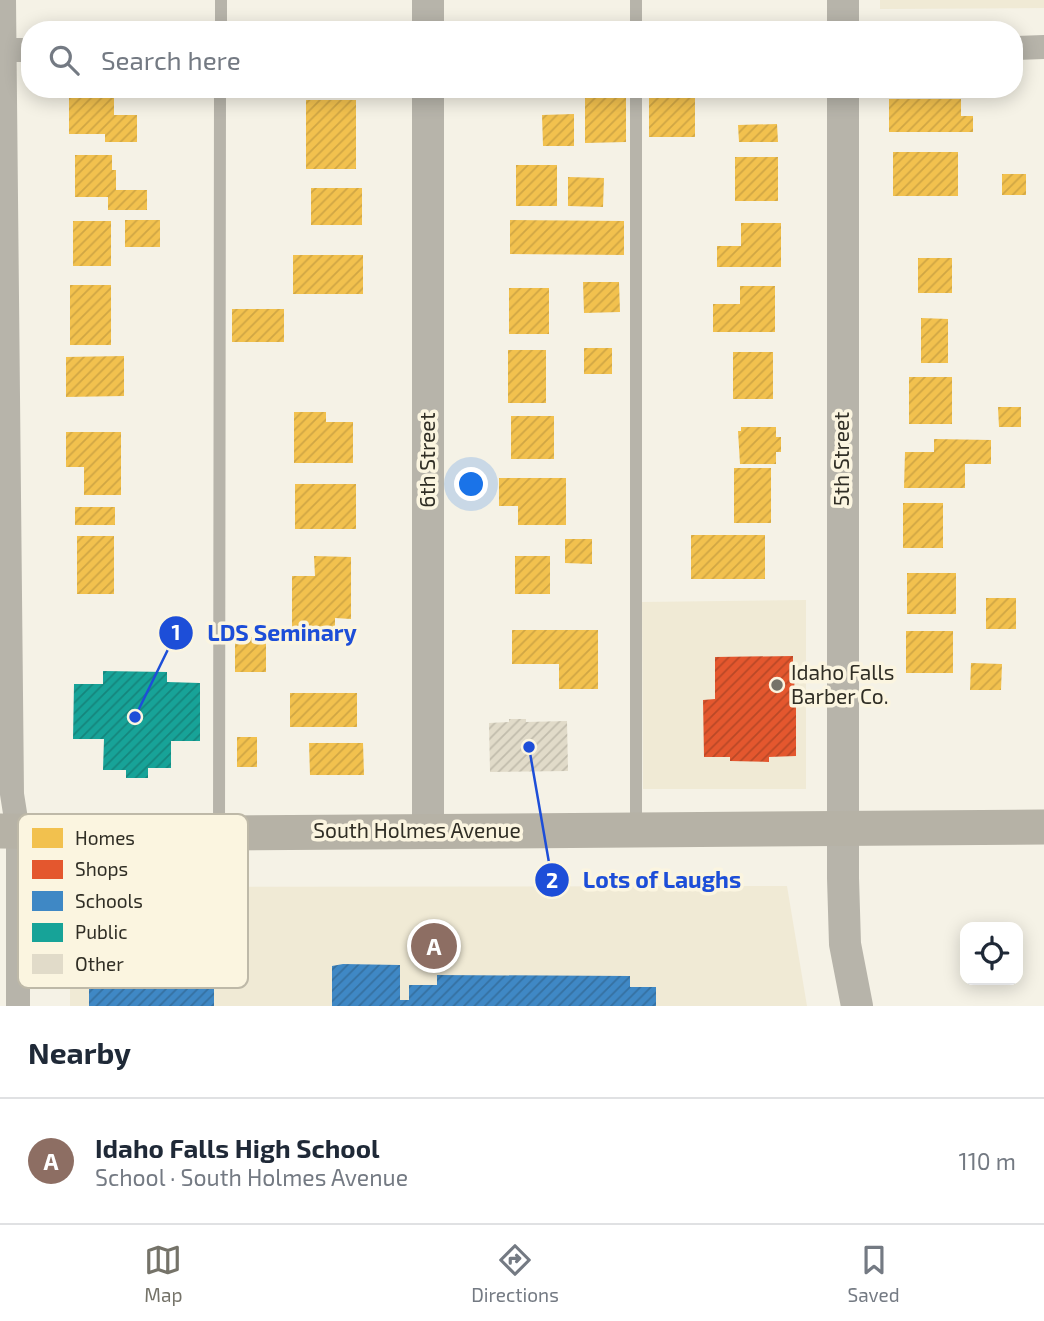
<!DOCTYPE html>
<html lang="en">
<head>
<meta charset="utf-8">
<style>
  body { margin:0; font-family:"Exo 2",sans-serif; background:#f2f2f3; color:#1f2937 }
  .controls { position:absolute; right:21px; bottom:21px; display:grid; overflow:hidden; border-radius:14px; box-shadow:0 4px 18px #0003 }
  .controls button { width:63px; height:63px; display:grid; place-items:center; padding:0; border:0; border-bottom:2px solid #e0e1e3; background:#fff; color:#1f2937; font:35px sans-serif }
  .you { position:absolute; left:472px; top:485px; width:24px; height:24px; margin:-18px; border:5px solid #fff; border-radius:50%; background:#1a73e8; box-shadow:0 0 0 10px #1a73e833 }
  .badge { display:grid; place-items:center; width:46px; height:46px; border-radius:50%; background:#757369; color:#fff; font-size:23px; font-weight:700 }
  .pin { position:absolute; translate:-50% -50%; border:4px solid #fff; box-shadow:0 2px 7px #0006 }
  .list { margin:0; padding:0; list-style:none }
  h2 { display:flex; justify-content:space-between; align-items:center; height:91px; margin:0; padding:0 28px; font-size:30px }
  h2 small { font-size:23px; font-weight:400; color:#747a83 }
  .list li { display:grid; grid-template-columns:46px 1fr auto; gap:21px; align-items:center; box-sizing:border-box; height:126px; padding:0 28px; border-top:2px solid #e0e1e3 }
  .list b { display:block; font-size:26px; white-space:nowrap }
  .list p { margin:0; font-size:23px; white-space:nowrap; color:#747a83 }
  .list em { font-size:23px; font-style:normal; color:#747a83 }
  .icon { flex:none; width:38px; height:38px; fill:none; stroke:currentColor; stroke-width:2; stroke-linecap:round; stroke-linejoin:round }
  .map { position:relative; flex:none; width:1044px; height:1006px; overflow:hidden }
  .search { position:absolute; background:#fff; box-shadow:0 4px 18px #0003; left:21px; right:21px; top:21px; height:77px; display:flex; align-items:center; gap:18px; box-sizing:border-box; padding:0 24px; border-radius:28px; color:#747a83; font-size:26px }
  .sheet { height:217px; background:#fff }
  nav { display:flex; justify-content:space-around; align-items:center; box-sizing:border-box; height:98px; border-top:2px solid #e0e1e3; background:#fff; font-size:19px; color:#747a83 }
  nav a { display:grid; justify-items:center; gap:4px }
  nav .on { color:#757369 }
  .map>svg:first-child { display:block }
  .built { fill:#f0ead5 }
  .homes { fill:url(#homes-hatch) }
  .shops { fill:url(#shops-hatch) }
  .schools { fill:url(#schools-hatch) }
  .public { fill:url(#public-hatch) }
  .building { fill:url(#building-hatch) }
  .lines { fill:none; stroke-linecap:round; stroke-linejoin:round }
  .service { stroke:#b7b4aa; stroke-width:12 }
  .minor { stroke:#b7b4aa; stroke-width:24 }
  .tertiary { stroke:#b7b4aa; stroke-width:32 }
  .secondary { stroke:#b6b2a6; stroke-width:35 }
  .poi-dot { fill:#757369; stroke:#fbf5e0; stroke-width:2.5 }
  .labels { text-anchor:middle; stroke-width:7; stroke-linejoin:round; paint-order:stroke }
  .street-label { font-size:21px; fill:#302e25; stroke:#fbf5e0 }
  .poi-label { font-size:21px; fill:#302e25; stroke:#fbf5e0; text-anchor:start }
  .key { fill:#fbf5e0; stroke:#beb9a8; stroke-width:2 }
  .key-label { font-size:19px; fill:#302e25 }
  .leader { fill:none; stroke:#1d4ed8; stroke-width:2.5 }
  .callout-dot { fill:#1d4ed8; stroke:#fbf5e0; stroke-width:2.5 }
  .mark-label { font-size:21px; text-anchor:middle; font-weight:bold; fill:#fff }
  .callout-label { font-size:23px; text-anchor:middle; font-weight:bold; fill:#1d4ed8; stroke:#fbf5e0; stroke-width:7; stroke-linejoin:round; paint-order:stroke }
</style>
</head>
<body>
<div class="map">
<svg width="1044" height="1006" viewBox="0 0 1044 1006">
  <defs>
    <pattern id="homes-hatch" width="6" height="6" patternUnits="userSpaceOnUse" patternTransform="scale(1.75)"><rect width="6" height="6" fill="#f2c14e"/><path d="M-1 1l2-2M0 6l6-6M5 7l2-2" fill="none" stroke="#d0a644"/></pattern>
    <pattern id="shops-hatch" width="6" height="6" patternUnits="userSpaceOnUse" patternTransform="scale(1.75)"><rect width="6" height="6" fill="#e4572e"/><path d="M-1 1l2-2M0 6l6-6M5 7l2-2" fill="none" stroke="#b94827"/></pattern>
    <pattern id="schools-hatch" width="6" height="6" patternUnits="userSpaceOnUse" patternTransform="scale(1.75)"><rect width="6" height="6" fill="#3f88c5"/><path d="M-1 1l2-2M0 6l6-6M5 7l2-2" fill="none" stroke="#3570a0"/></pattern>
    <pattern id="public-hatch" width="6" height="6" patternUnits="userSpaceOnUse" patternTransform="scale(1.75)"><rect width="6" height="6" fill="#17a398"/><path d="M-1 1l2-2M0 6l6-6M5 7l2-2" fill="none" stroke="#15857c"/></pattern>
    <pattern id="building-hatch" width="6" height="6" patternUnits="userSpaceOnUse" patternTransform="scale(1.75)"><rect width="6" height="6" fill="#e1dbc9"/><path d="M-1 1l2-2M0 6l6-6M5 7l2-2" fill="none" stroke="#c1bcac"/></pattern>
  </defs>
  <rect width="100%" height="100%" fill="#f5f2e6"/>
  <!-- built -->
  <path class="built" d="M880,0H1044V8L880,9Z
    M806,600V789H643L642,602Z
    M787,886L807,1006H70V887Z"/>
  <!-- homes -->
  <path class="homes" d="M649,89H695V137H649Z
    M585,95H626V142L585,143Z
    M69,98H114V115H137V142H105V134H69Z
    M889,99H961V116H973V132H889Z
    M306,100H356V169H306Z
    M574,114V146H543L542,115Z
    M777,124L778,142H739L738,125Z
    M893,152H958V196H893Z
    M75,155H112V170H116V190H147V210H108V197H75Z
    M735,157H778V201H735Z
    M516,165H557V206H516Z
    M1002,174H1026V195H1002Z
    M568,177L604,178L603,207L568,206Z
    M311,188H362V225H311Z
    M125,220H160V247H125Z
    M510,220L624,221V255L510,254Z
    M73,221H111V266H73Z
    M741,223H781V267H717V246H741Z
    M293,255H363V294H293Z
    M918,258H952V293H918Z
    M583,282H619L620,312L584,313Z
    M70,285H111V345H70Z
    M740,286H775V332H713V304H740Z
    M509,288H549V334H509Z
    M232,309H284V342H232Z
    M921,318L948,319V363H921Z
    M584,348H612V374H584Z
    M508,350H546V403H508Z
    M733,352H773V399H733Z
    M124,356V396L66,397V357Z
    M909,377H952V424H909Z
    M998,407H1021V427H999Z
    M294,412H326V422H353V463H294Z
    M511,416H554V459H511Z
    M741,427H776V437H781V452H776V464H740L738,431H741Z
    M66,432H121V495H84V467H66Z
    M934,439L991,440V464H965V488H904L905,452H934Z
    M734,468H771V523H734Z
    M499,478H566V525H518V506H499Z
    M295,484H356V529H295Z
    M903,503H943V548H903Z
    M75,507H115V525H75Z
    M691,535H765V579H691Z
    M77,536H114V594H77Z
    M565,539H592V564L565,563Z
    M314,556L351,557V619L335,618V644H292V576H315Z
    M515,556H550V594H515Z
    M907,573H956V614H907Z
    M986,598H1016V629H986Z
    M512,630H598V689H559V664H512Z
    M906,631H953V673H906Z
    M235,637H266V672H235Z
    M971,663L1002,664L1001,690H970Z
    M290,693H357V727H290Z
    M237,737H257V767H237Z
    M309,743H363L364,775H310Z"/>
  <!-- shops -->
  <path class="shops" d="M793,656V678H795L793,699H796V756L769,757V762L730,761V757H704L703,700L715,699V657Z"/>
  <!-- schools -->
  <path class="schools" d="M89,928L214,929V1006H89Z
    M343,964L400,965V1000H409V985H437V975L630,976V987H656V1006H332V966Z"/>
  <!-- public -->
  <path class="public" d="M103,671L167,672V682L200,683V741H171V768H148V778H126V770H103L104,739H73L74,684H103Z"/>
  <!-- building -->
  <path class="building" d="M509,719H526V722L567,721L568,771L490,772L489,723L509,722Z"/>
  <g class="lines">
    <!-- service -->
    <path class="service" d="M221,0V30
      M636,0V30
      M636,89V827
      M219,833L220,89"/>
    <!-- minor -->
    <path class="minor" d="M4,0L12,794L18,832V1006
      M1014,48L1044,47
      M0,50H30"/>
    <!-- tertiary -->
    <path class="tertiary" d="M428,0V30
      M843,30V0
      M428,89V831
      M843,89V878L845,944L857,1006"/>
    <!-- secondary -->
    <path class="secondary" d="M0,831L219,833L1044,827"/>
  </g>
  <!-- markers -->
  <circle class="poi-dot" cx="777" cy="685" r="7"/>
  <g class="labels">
    <!-- street labels -->
    <g class="street-label">
      <text transform="translate(842 459) rotate(-90)" y="7">5th Street</text>
      <text transform="translate(428 460) rotate(-90)" y="7">6th Street</text>
      <text x="417" y="838">South Holmes Avenue</text>
    </g>
    <!-- poi labels -->
    <g class="poi-label">
      <text x="791" y="680">Idaho Falls<tspan x="791" dy="24">Barber Co.</tspan></text>
    </g>
  </g>
  <!-- legend -->
  <rect x="18" y="814" width="230" height="174" rx="10" class="key"/>
  <rect x="32" y="828" width="31" height="20" fill="#f2c14e"/>
  <rect x="32" y="860" width="31" height="19" fill="#e4572e"/>
  <rect x="32" y="891" width="31" height="20" fill="#3f88c5"/>
  <rect x="32" y="923" width="31" height="19" fill="#17a398"/>
  <rect x="32" y="954" width="31" height="20" fill="#e1dbc9"/>
  <g class="key-label">
    <text x="75" y="845">Homes</text>
    <text x="75" y="876">Shops</text>
    <text x="75" y="908">Schools</text>
    <text x="75" y="939">Public</text>
    <text x="75" y="971">Other</text>
  </g>
  <!-- callouts -->
  <path class="leader" d="M135 717L176 633M529 747L552 880"/>
  <g class="callout-dot">
    <circle cx="135" cy="717" r="7"/>
    <circle cx="529" cy="747" r="7"/>
    <circle cx="176" cy="633" r="18"/>
    <circle cx="552" cy="880" r="18"/>
  </g>
  <g class="mark-label">
    <text x="176" y="640">1</text>
    <text x="552" y="888">2</text>
  </g>
  <g class="callout-label">
    <text x="282" y="641">LDS Seminary</text>
    <text x="662" y="888">Lots of Laughs</text>
  </g>
</svg>
<div class="controls">
<button><svg class="icon" aria-label="locate" viewBox="0 0 24 24"><circle cx="12" cy="12" r="6"/><path d="M12 2v4M12 18v4M2 12h4M18 12h4"/></svg></button>
</div>
<div class="you"></div>
<div class="pin badge" style="left:434px;top:946px;background:#8d6e63">A</div>
<div class="search"><svg class="icon" aria-label="search" viewBox="0 0 24 24"><circle cx="10" cy="10" r="6"/><path d="M15 15l6 6"/></svg>Search here</div>
</div>
<section class="sheet">
<h2>Nearby<small></small></h2>
<ul class="list">
<li><span class="badge" style="background:#8d6e63">A</span><div><b>Idaho Falls High School</b><p>School · South Holmes Avenue</p></div><em>110 m</em></li>
</ul>
</section>
<nav>
<a class="on"><svg class="icon" aria-label="map" viewBox="0 0 24 24"><path d="M3 6l6-2 6 2 6-2v14l-6 2-6-2-6 2zM9 4v14M15 6v14"/></svg>Map</a>
<a><svg class="icon" aria-label="directions" viewBox="0 0 24 24"><path d="M12 3l9 9-9 9-9-9zM9 14v-3h6M13 9l2 2-2 2"/></svg>Directions</a>
<a><svg class="icon" aria-label="saved" viewBox="0 0 24 24"><path d="M7 4h10v16l-5-4-5 4z"/></svg>Saved</a>
</nav>
</body>
</html>
